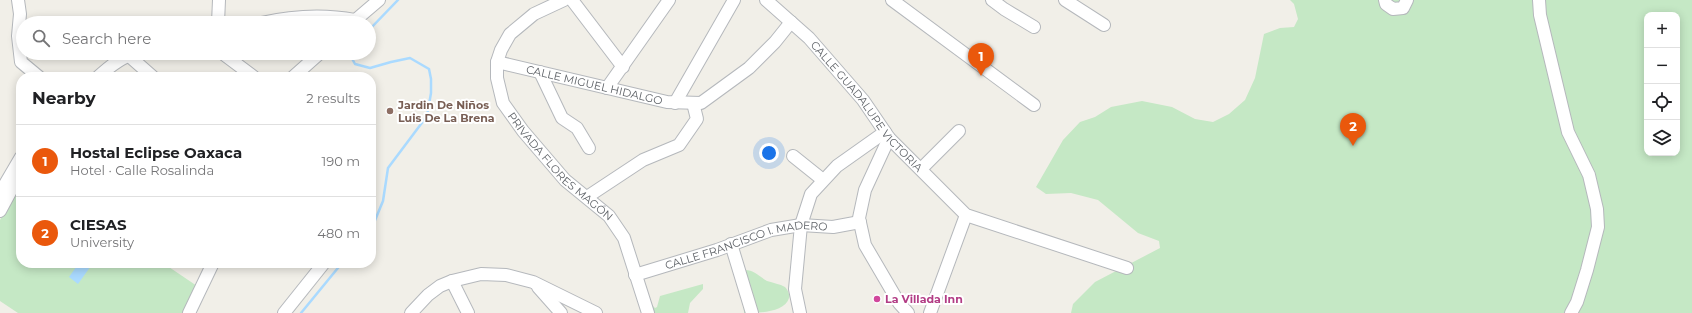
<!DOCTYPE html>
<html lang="en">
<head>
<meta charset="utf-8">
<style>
  body { margin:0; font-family:Montserrat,sans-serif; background:#f2f2f2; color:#202124 }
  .controls { position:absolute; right:12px; top:12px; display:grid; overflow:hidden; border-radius:8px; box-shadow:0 2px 10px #0003 }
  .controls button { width:36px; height:36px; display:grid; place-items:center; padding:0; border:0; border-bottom:1px solid #e0e0e0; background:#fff; color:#202124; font:20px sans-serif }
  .you { position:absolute; left:769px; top:153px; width:14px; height:14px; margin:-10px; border:3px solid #fff; border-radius:50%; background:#1a73e8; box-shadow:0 0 0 6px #1a73e833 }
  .badge { display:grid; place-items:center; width:26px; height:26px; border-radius:50%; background:#ea580c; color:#fff; font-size:13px; font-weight:700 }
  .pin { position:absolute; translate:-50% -33px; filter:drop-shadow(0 1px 2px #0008) }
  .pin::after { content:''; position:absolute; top:21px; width:14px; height:12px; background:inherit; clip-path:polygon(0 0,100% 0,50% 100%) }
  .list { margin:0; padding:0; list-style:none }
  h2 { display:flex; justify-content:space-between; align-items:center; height:52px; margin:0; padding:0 16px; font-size:17px }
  h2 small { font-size:13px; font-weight:400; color:#757577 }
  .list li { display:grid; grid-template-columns:26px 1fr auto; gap:12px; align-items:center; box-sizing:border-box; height:72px; padding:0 16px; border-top:1px solid #e0e0e0 }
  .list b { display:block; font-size:15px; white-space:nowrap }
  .list p { margin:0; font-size:13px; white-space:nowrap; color:#757577 }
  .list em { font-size:13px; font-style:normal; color:#757577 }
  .icon { flex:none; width:22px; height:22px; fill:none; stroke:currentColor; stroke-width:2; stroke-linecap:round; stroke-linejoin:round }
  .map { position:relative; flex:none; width:1692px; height:313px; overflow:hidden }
  .search { position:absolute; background:#fff; box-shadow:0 2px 10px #0003; left:16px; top:16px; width:360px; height:44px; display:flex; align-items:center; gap:10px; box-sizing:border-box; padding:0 14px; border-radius:22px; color:#757577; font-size:15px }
  .panel { position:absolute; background:#fff; box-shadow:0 2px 10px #0003; left:16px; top:72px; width:360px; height:196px; border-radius:16px }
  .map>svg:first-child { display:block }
  .green { fill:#c5e8c5; fill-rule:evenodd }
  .water { fill:#aadaff }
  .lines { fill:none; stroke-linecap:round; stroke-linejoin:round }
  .stream { stroke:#aadaff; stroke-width:2.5 }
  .minor-casing { stroke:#b5b8bc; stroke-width:14 }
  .minor { stroke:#fff; stroke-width:12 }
  .education-dot { fill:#8d6e63; stroke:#fff; stroke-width:1.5 }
  .hotel-dot { fill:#d1479c; stroke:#fff; stroke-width:1.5 }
  .labels { text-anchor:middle; stroke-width:4; stroke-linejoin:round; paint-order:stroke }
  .street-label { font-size:11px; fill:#5f6368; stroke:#fff }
  .education-label { font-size:11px; font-weight:bold; fill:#785e54; stroke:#fff; text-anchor:start }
  .hotel-label { font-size:11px; font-weight:bold; fill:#b23c85; stroke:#fff; text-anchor:start }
</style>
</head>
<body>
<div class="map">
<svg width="1692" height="313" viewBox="0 0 1692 313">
  <rect width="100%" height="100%" fill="#f1efe8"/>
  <!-- green -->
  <path class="green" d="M1290,0H1692V313H1071L1073,304L1095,282L1160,248L1159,241L1138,233L1098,200L1071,193L1046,194L1036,187L1063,140L1080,122L1095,117L1111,107L1142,101L1172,107L1195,119L1213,122L1229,114L1245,100L1255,78L1264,34L1280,28L1294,27L1298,19L1294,4ZM1647,15H1677V153H1647Z
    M21,181V263H163L197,286L183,313H18L0,301V220Z
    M745,270C754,270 760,277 767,281C773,283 780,284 785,287C788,290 790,295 789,298C785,313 756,313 744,313L742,272Z
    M703,284V289L690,303L688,313H647L652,305L655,308L657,307L660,296Z"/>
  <!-- water -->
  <path class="water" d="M79,263H93L78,284L69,277Z"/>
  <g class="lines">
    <!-- stream -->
    <path class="stream" d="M369,30L398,0
      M349,53L355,64L370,68L391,62L410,58L429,69L431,79V93L427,116L388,168L383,201L371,230
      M301,313L342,263"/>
    <defs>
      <g id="minor">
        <path d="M18,0L20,14L18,36L21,62L39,77"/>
        <path id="s1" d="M564,0L534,14L510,34L501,50L497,62V78L503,103L523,131L565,180L609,216L624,238L648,313"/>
        <path d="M572,0L623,67"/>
        <path id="s2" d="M766,0L809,38L863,100L889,138L966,215L1127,268"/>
        <path d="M892,0L1034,105"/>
        <path d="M992,0L1004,9L1034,27"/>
        <path d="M1065,0L1104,25"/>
        <path d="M1385,0L1386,4L1393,9L1403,8L1407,0"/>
        <path d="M1539,0L1540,15L1568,132L1589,175L1597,209L1598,227L1587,270L1577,302L1571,313"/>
        <path d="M218,23L219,0"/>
        <path d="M261,23C292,16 324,14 355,20"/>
        <path d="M352,23L379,0"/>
        <path d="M222,53L254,77"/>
        <path d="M128,55L153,77"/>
        <path id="s3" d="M497,62L667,102L701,103L749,68L775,42L791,22"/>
        <path d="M540,72L562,118L577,128L589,148"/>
        <path d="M98,77C109,67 121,57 136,53"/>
        <path d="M293,77L320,53"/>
        <path d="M607,88L669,0"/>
        <path d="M675,103L734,0"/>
        <path d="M889,138L865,190L859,218L865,245L899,303L908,313"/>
        <path d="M793,156L823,180"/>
        <path d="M921,169L959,131"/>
        <path d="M0,193L21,157"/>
        <path d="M587,197L643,160L679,145L697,119L693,103"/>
        <path d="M0,211L21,172"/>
        <path d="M731,244L752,313"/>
        <path id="s4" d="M635,275L717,250L771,230L801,225L833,227L860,222"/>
        <path d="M452,281L468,313"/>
        <path d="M538,287L561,313"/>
        <path d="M189,313L213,263"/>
        <path d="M284,313L324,263"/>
        <path d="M411,313L428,295L440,286L452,281L481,274L506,275L533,282L596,313"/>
        <path d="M800,313L795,289L801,225L811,194L837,166L885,132"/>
        <path d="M930,313L966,215"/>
      </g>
    </defs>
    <!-- minor casing -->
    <use href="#minor" class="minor-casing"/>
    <!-- minor -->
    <use href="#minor" class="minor"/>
  </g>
  <!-- markers -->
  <circle class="education-dot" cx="390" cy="111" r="4"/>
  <circle class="hotel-dot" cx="877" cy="299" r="4"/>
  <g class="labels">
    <!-- street labels -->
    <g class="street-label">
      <text dy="4" stroke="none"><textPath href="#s3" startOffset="100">CALLE MIGUEL HIDALGO</textPath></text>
      <text dy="4" stroke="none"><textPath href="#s2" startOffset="147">CALLE GUADALUPE VICTORIA</textPath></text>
      <text dy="4" stroke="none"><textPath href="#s1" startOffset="223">PRIVADA FLORES MAGÓN</textPath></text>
      <text dy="4" stroke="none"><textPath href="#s4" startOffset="116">CALLE FRANCISCO I. MADERO</textPath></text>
    </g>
    <!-- education labels -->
    <g class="education-label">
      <text x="398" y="109">Jardin De Niños<tspan x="398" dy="13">Luis De La Brena</tspan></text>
    </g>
    <!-- hotel labels -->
    <g class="hotel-label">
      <text x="885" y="303">La Villada Inn</text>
    </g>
  </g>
</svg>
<div class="controls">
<button>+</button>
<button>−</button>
<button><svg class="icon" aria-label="locate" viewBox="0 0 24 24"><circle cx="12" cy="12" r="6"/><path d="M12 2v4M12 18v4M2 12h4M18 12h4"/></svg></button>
<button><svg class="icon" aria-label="layers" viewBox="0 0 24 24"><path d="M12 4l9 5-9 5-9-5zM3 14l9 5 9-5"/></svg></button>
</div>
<div class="you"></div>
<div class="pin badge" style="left:981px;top:76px">1</div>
<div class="pin badge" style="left:1353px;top:146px">2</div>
<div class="search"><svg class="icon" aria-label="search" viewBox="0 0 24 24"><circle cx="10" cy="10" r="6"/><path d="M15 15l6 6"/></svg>Search here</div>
<section class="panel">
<h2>Nearby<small>2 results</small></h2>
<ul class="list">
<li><span class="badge">1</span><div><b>Hostal Eclipse Oaxaca</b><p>Hotel · Calle Rosalinda</p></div><em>190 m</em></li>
<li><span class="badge">2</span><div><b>CIESAS</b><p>University</p></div><em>480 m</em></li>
</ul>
</section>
</div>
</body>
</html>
